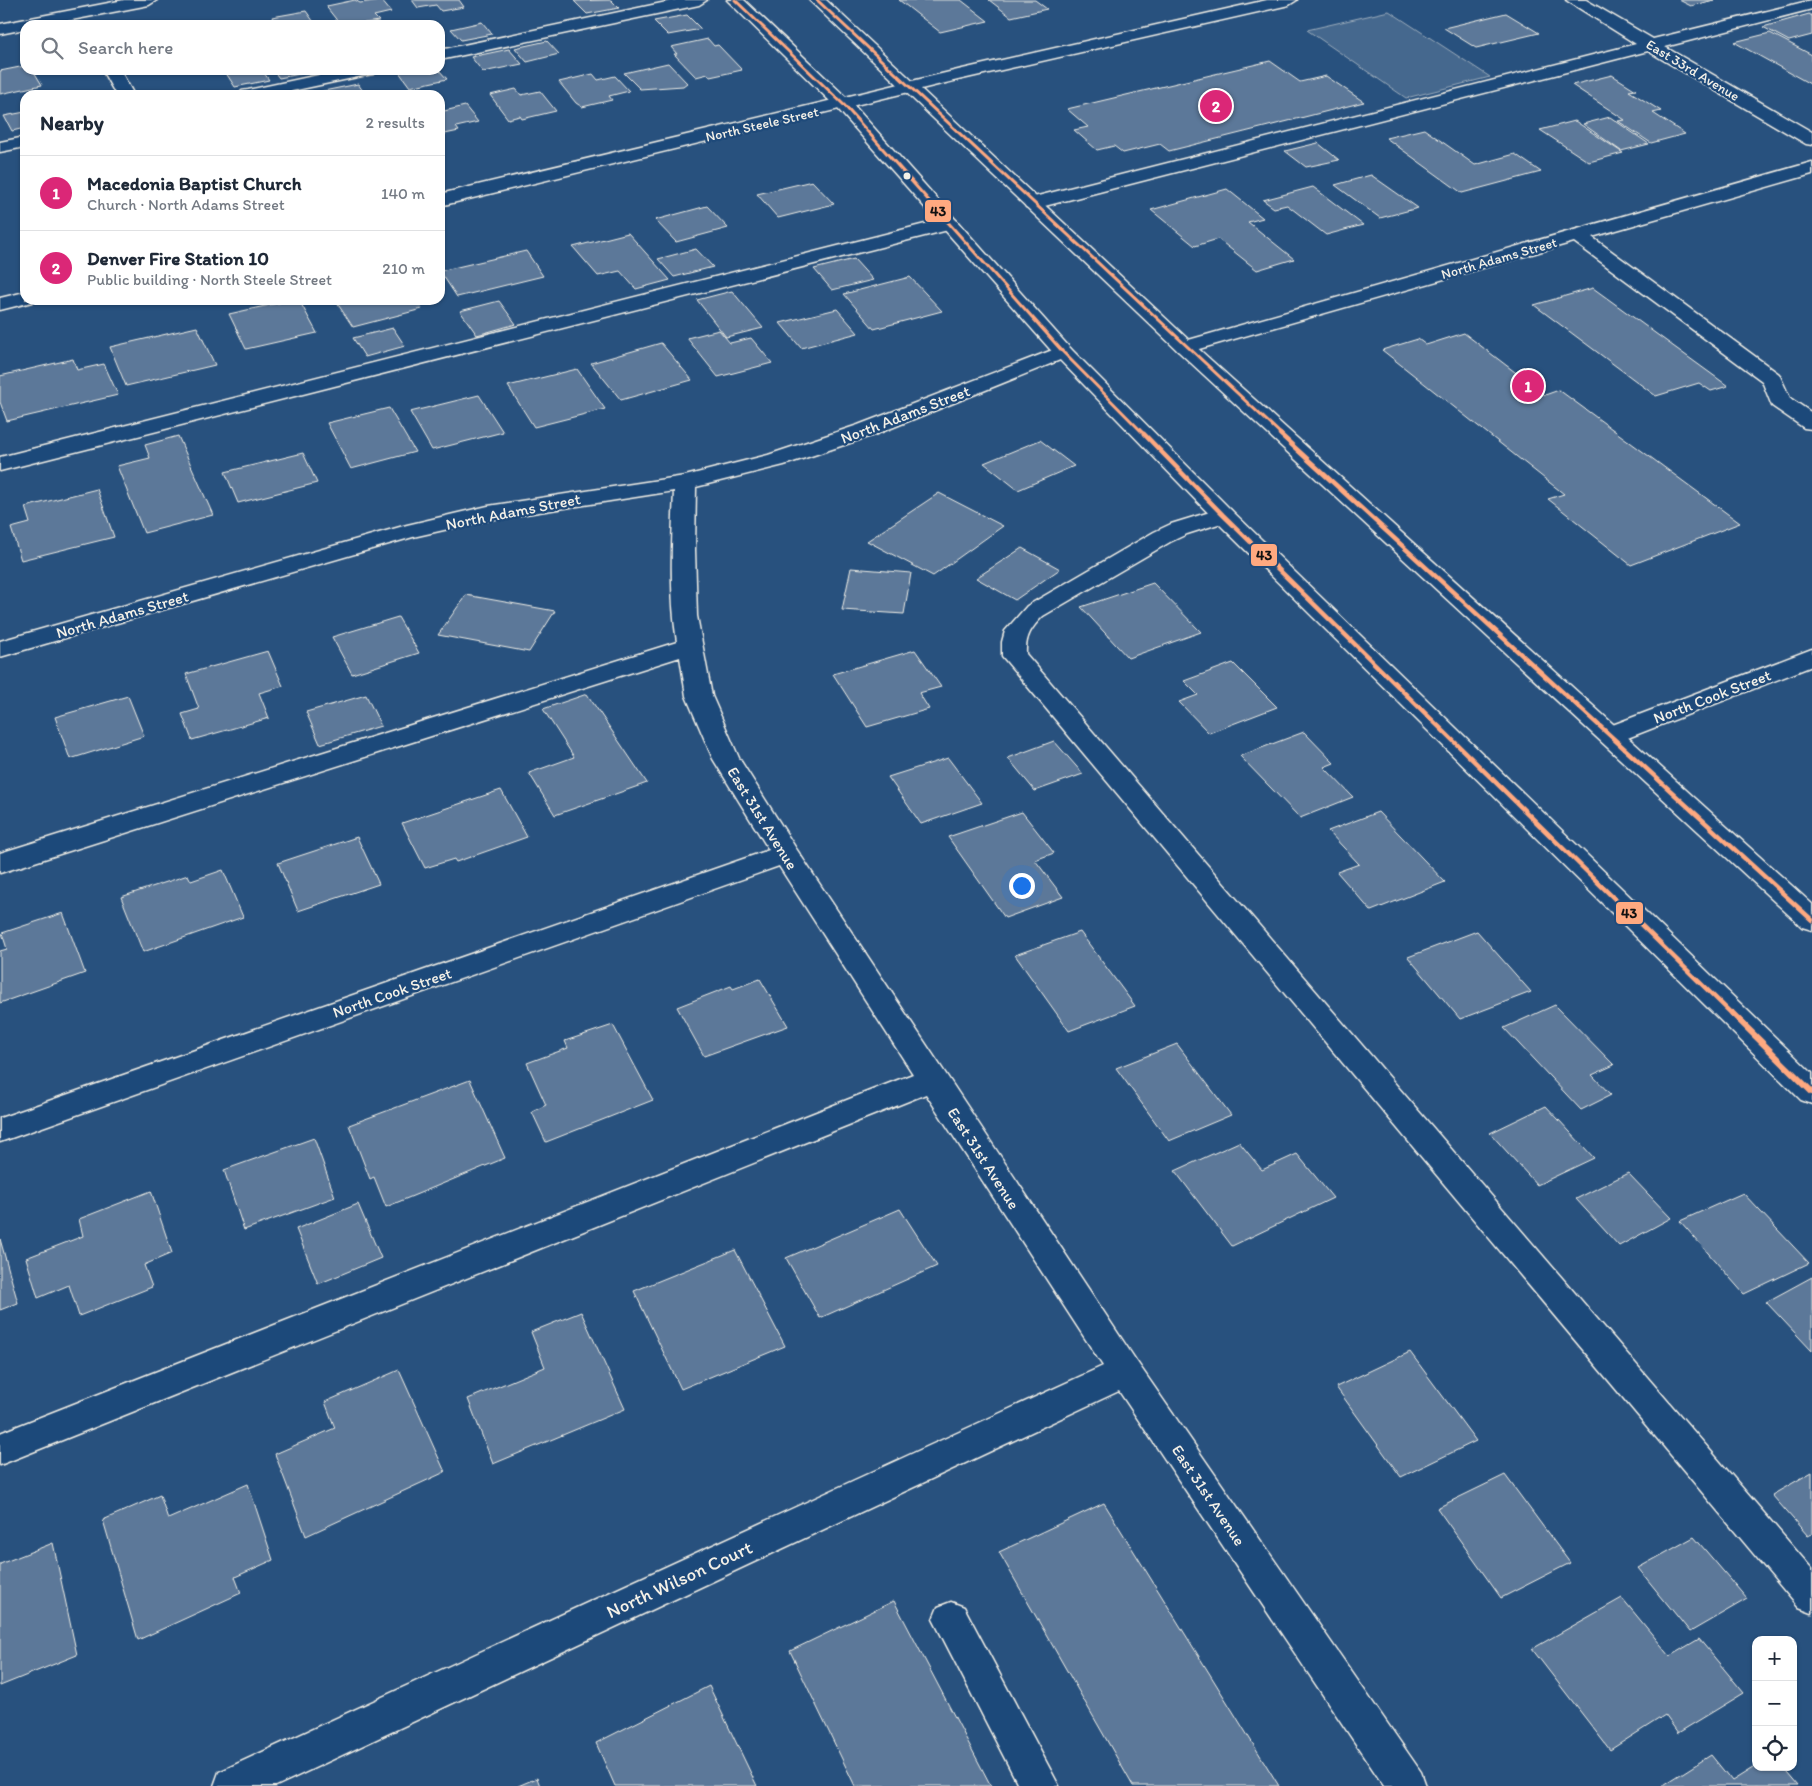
<!DOCTYPE html>
<html lang="en">
<head>
<meta charset="utf-8">
<style>
  body { margin:0; font-family:Itim,sans-serif; background:#f6f6f7; color:#1f2937 }
  .controls { position:absolute; right:15px; bottom:15px; display:grid; overflow:hidden; border-radius:10px; box-shadow:0 1px 4px #0004 }
  .controls button { width:45px; height:45px; display:grid; place-items:center; padding:0; border:0; border-bottom:1px solid #e0e1e3; background:#fff; color:#1f2937; font:25px sans-serif }
  .you { position:absolute; left:1021px; top:885px; width:18px; height:18px; margin:-12px; border:4px solid #fff; border-radius:50%; background:#1a73e8; box-shadow:0 0 0 8px #1a73e833 }
  .badge { display:grid; place-items:center; width:32px; height:32px; border-radius:50%; background:#db2777; color:#fff; font-size:16px; font-weight:700 }
  .pin { position:absolute; translate:-50% -50%; border:2px solid #fff; box-shadow:0 1px 5px #0006 }
  .list { margin:0; padding:0; list-style:none }
  h2 { display:flex; justify-content:space-between; align-items:center; height:65px; margin:0; padding:0 20px; font-size:21px }
  h2 small { font-size:16px; font-weight:400; color:#747a83 }
  .list li { display:grid; grid-template-columns:32px 1fr auto; gap:15px; align-items:center; box-sizing:border-box; height:75px; padding:0 20px; border-top:1px solid #e0e1e3 }
  .list b { display:block; font-size:19px; white-space:nowrap }
  .list p { margin:0; font-size:16px; white-space:nowrap; color:#747a83 }
  .list em { font-size:16px; font-style:normal; color:#747a83 }
  .icon { flex:none; width:28px; height:28px; fill:none; stroke:currentColor; stroke-width:2; stroke-linecap:round; stroke-linejoin:round }
  .map { position:relative; flex:none; width:1812px; height:1786px; overflow:hidden }
  .search { position:absolute; background:#fff; box-shadow:0 1px 4px #0004; left:20px; top:20px; width:425px; height:55px; display:flex; align-items:center; gap:12px; box-sizing:border-box; padding:0 18px; border-radius:15px; color:#747a83; font-size:19px }
  .panel { position:absolute; background:#fff; box-shadow:0 1px 4px #0004; left:20px; top:90px; width:425px; height:215px; border-radius:15px }
  .map>svg:first-child { display:block }
  .green { fill:#45688e; stroke:#9cacbb }
  .building { fill:#5b7899; stroke:#f4f1e8 }
  .lines { fill:none; stroke-linecap:round; stroke-linejoin:round }
  .minor-casing { stroke:#f4f1e8; stroke-width:3 }
  .major-casing { stroke:#f4f1e8; stroke-width:3 }
  .minor { fill:#1f4a7a; fill-rule:evenodd }
  .major { fill:#1f4a7a; fill-rule:evenodd }
  .bus-1-far2-casing { stroke:#1f4a7a; stroke-width:5.5 }
  .bus-1-far1-casing { stroke:#1f4a7a; stroke-width:8 }
  .bus-1-casing { stroke:#1f4a7a; stroke-width:10 }
  .bus-1-far2 { stroke:#ffa980; stroke-width:3 }
  .bus-1-far1 { stroke:#ffa980; stroke-width:4.5 }
  .bus-1 { stroke:#ffa980; stroke-width:6 }
  .bus-dot { fill:#f4f1e8; stroke:#1f4a7a; stroke-width:2 }
  .labels { text-anchor:middle; stroke-width:4.5; stroke-linejoin:round; paint-order:stroke }
  .far-street-label { font-size:14px; fill:#f4f1e8; stroke:#1f4a7a }
  .street-label { font-size:16px; fill:#f4f1e8; stroke:#1f4a7a }
  .near-street-label { font-size:19px; fill:#f4f1e8; stroke:#1f4a7a }
  .line-badge { stroke:#1f4a7a; stroke-width:2 }
  .pale-badge-label { font-size:14px; text-anchor:middle; font-weight:bold; fill:#111 }
</style>
</head>
<body>
<div class="map">
<svg width="1812" height="1786" viewBox="0 0 1812 1786">
  <rect width="100%" height="100%" fill="#28517e"/>
  <filter id="ink" filterUnits="userSpaceOnUse"><feTurbulence type="fractalNoise" baseFrequency=".02" numOctaves="2"/><feDisplacementMap in="SourceGraphic" scale="10" xChannelSelector="R" yChannelSelector="G"/><feConvolveMatrix kernelMatrix="1 2 1 2 8 2 1 2 1" color-interpolation-filters="sRGB"/></filter>
  <g filter="url(#ink)">
    <!-- green -->
    <path class="green" d="M1389,11L1490,77L1406,98L1307,30Z"/>
    <!-- building -->
    <path class="building" d="M355,0L360,3L381,0L391,12L374,16L379,21L349,25L346,21L339,23L328,9L327,6Z
      M412,0H459L464,7L441,11L436,5L418,8Z
      M611,0L619,8L587,14L574,1Z
      M899,0H961L988,21L940,32Z
      M989,0H1035L1047,9L1011,17Z
      M1679,0H1714L1691,6Z
      M306,11L316,25H264L262,22L273,20L272,17Z
      M1506,13L1539,33L1476,48L1444,28Z
      M1809,14L1812,16V35L1789,41L1763,27Z
      M687,15L701,29L668,35L654,21Z
      M482,22L492,34L461,40L451,29Z
      M1770,33L1812,55V85L1734,42Z
      M708,39L714,46L718,45L742,70L710,77L708,74L696,77L674,54H677L671,47Z
      M547,41L559,54L527,62L515,48Z
      M509,49L522,64L483,72L471,57Z
      M1270,61L1300,82L1326,76L1364,102L1169,151L1160,144L1123,153L1114,146L1097,150L1074,130L1088,127L1067,109Z
      M668,63L687,83L683,86L640,89L624,73Z
      M25,66V70H33L42,85L0,94V71Z
      M224,70H262L269,80L235,87Z
      M273,70H310L311,72L279,78Z
      M406,70H439L447,79L410,87L399,72Z
      M593,74L598,80L615,76L629,91L609,96L612,100L582,107L576,103L559,82Z
      M1612,75L1636,90L1629,91L1661,111L1653,113L1685,134L1651,143L1618,121L1625,120L1572,85Z
      M358,84L366,95H321L319,92Z
      M516,89L521,95L540,91L556,111L522,119L520,116L508,119L490,95Z
      M465,106L478,122L456,127L459,131L440,135V112Z
      M25,112V128L12,131L4,116Z
      M1610,117L1649,144L1621,151L1583,124Z
      M1575,121L1623,153L1589,162L1540,130Z
      M1424,129L1475,165L1515,154L1541,172L1462,193L1386,138Z
      M1318,143L1339,160L1306,167L1285,151Z
      M1371,175L1418,208L1380,218L1335,185Z
      M812,181L834,204L778,218L757,194Z
      M1313,187L1363,225L1326,235L1287,205L1274,208L1263,200Z
      M1227,189L1263,218L1248,222L1294,259L1257,270L1218,239L1195,246L1151,210Z
      M707,206L728,228L676,242L655,220Z
      M628,233L670,280L636,289L620,271L598,276L573,247Z
      M696,249L713,267L674,277L658,259Z
      M526,251L543,276L457,297L440,271Z
      M854,259L873,280L832,290L814,269Z
      M910,277L942,311L874,329L844,294Z
      M1593,288L1728,386L1711,391L1699,383L1656,396L1534,305Z
      M732,291L763,328L726,337L697,300Z
      M292,300H299L317,333L246,349L229,314Z
      M335,300H415L422,309L353,327Z
      M499,301L516,324L477,335L460,311Z
      M837,309L858,333L801,348L780,323Z
      M197,327L215,365L126,386L110,347Z
      M393,328L405,346L365,357L353,338Z
      M719,330L730,343L751,338L772,363L718,377L687,338Z
      M1464,333L1545,395L1559,390L1740,523L1631,565L1548,499L1564,494L1382,350L1418,339L1426,345Z
      M661,343L692,380L621,400L591,363Z
      M73,359L77,370L104,364L118,395L7,421L0,402V376Z
      M577,369L605,409L534,427L508,386Z
      M479,395L503,432L432,450L410,412Z
      M389,408L415,452L351,469L327,423Z
      M178,436L213,515L144,533L117,466L150,458L145,445Z
      M1040,440L1074,466L1018,490L984,463Z
      M303,453L317,483L238,503L225,472Z
      M97,489L114,537L21,560L11,528L30,523L25,507Z
      M939,493L1003,526L933,576L867,541Z
      M1022,548L1060,569L1015,600L976,578Z
      M851,568L911,573L904,614L842,610Z
      M1153,583L1201,632L1128,658L1081,607Z
      M466,595L555,611L529,652L438,635Z
      M398,617L419,653L352,674L332,637Z
      M915,650L941,687L919,693L929,709L867,727L833,674Z
      M268,651L283,686L259,693L269,718L192,740L182,714L199,709L186,674Z
      M1233,663L1277,707L1209,733L1179,702L1198,695L1184,681Z
      M587,694L647,783L555,815L529,773L574,757L543,709Z
      M366,695L381,726L320,744L306,712Z
      M128,696L144,736L70,759L55,717Z
      M1304,732L1334,763L1324,767L1353,797L1300,818L1240,756Z
      M1054,741L1083,774L1035,791L1008,758Z
      M948,758L982,803L921,824L888,777Z
      M501,790L527,837L456,862L454,859L425,868L402,823Z
      M1022,812L1054,853L1035,860L1063,897L1005,918L948,837Z
      M1378,812L1445,882L1371,911L1337,872L1359,864L1328,831Z
      M357,837L379,884L298,911L278,863Z
      M223,870L243,917L143,952L121,897L188,875L191,881Z
      M63,913L85,973L0,1003V951L7,949L2,933Z
      M1477,931L1531,992L1460,1019L1408,957Z
      M1080,932L1135,1006L1069,1031L1015,955Z
      M760,979L788,1026L704,1056L677,1007L731,986L733,989Z
      M1555,1005L1614,1065L1592,1075L1611,1095L1581,1110L1504,1028Z
      M613,1025L653,1100L546,1142L532,1112L546,1105L527,1063L568,1048L565,1041Z
      M1177,1044L1231,1115L1169,1141L1116,1068Z
      M470,1080L505,1158L386,1207L374,1177L370,1179L349,1125Z
      M1546,1106L1594,1158L1537,1185L1490,1133Z
      M314,1138L335,1197L244,1230L224,1170Z
      M1239,1142L1262,1170L1297,1154L1333,1198L1232,1246L1175,1171Z
      M1628,1173L1671,1218L1619,1246L1576,1199Z
      M151,1191L172,1253L144,1265L152,1287L79,1316L69,1285L38,1298L26,1258L83,1236L79,1219Z
      M1743,1193L1809,1263L1744,1294L1680,1221Z
      M358,1204L381,1258L318,1284L296,1229Z
      M900,1209L937,1266L820,1318L786,1258Z
      M0,1239L18,1303L0,1310Z
      M735,1250L785,1346L681,1389L634,1291Z
      M1812,1277V1351L1766,1302Z
      M581,1312L625,1409L493,1464L468,1399L545,1367L531,1332Z
      M1410,1352L1476,1441L1401,1477L1336,1387Z
      M399,1370L445,1472L306,1536L275,1454L335,1428L325,1402Z
      M1812,1472V1534L1808,1536L1772,1495Z
      M1505,1475L1570,1563L1501,1598L1437,1508Z
      M248,1484L273,1560L235,1577L241,1593L138,1640L103,1520L160,1495L168,1519Z
      M1104,1503L1279,1786H1133L999,1552Z
      M1694,1537L1747,1599L1690,1632L1638,1568Z
      M53,1543L77,1655L0,1686V1564Z
      M1622,1598L1670,1656L1699,1639L1744,1693L1678,1733L1665,1715L1610,1750L1532,1649Z
      M894,1601L991,1786H855L790,1651Z
      M709,1686L757,1786H615L596,1743Z
      M1711,1755L1732,1781L1756,1766L1782,1767L1798,1786H1662Z
      M537,1778L540,1786H518Z"/>
    <g class="lines">
      <defs>
        <path id="minor" d="M124,0H157L149,5L46,25H25V29L0,34V24Z
          M676,0H707L699,5L440,60V50Z
          M1267,0H1297L1289,5L958,80L440,206V194L958,70Z
          M1566,0H1586L1653,39L1812,0V9L1665,47L1812,132V145L1806,144L1648,51L1033,209L1026,207L1024,203L1026,199L1636,44Z
          M102,70H120L134,95H116Z
          M342,70H376L373,74L367,75L273,95H239L242,91L248,90Z
          M25,137V147L0,152V142Z
          M1812,162V174L1592,237L1779,374L1790,398L1812,413V429L1804,428L1772,406L1762,381L1574,242L1192,351L1185,353L1178,351L1175,347L1178,343Z
          M949,218L956,220L959,224L956,228L0,471V457Z
          M25,292V300H34L32,302L0,310V298Z
          M1063,346L1070,348L1073,352L1070,356L874,435L784,465L696,487L695,550L697,616L712,696L739,758L795,847L1137,1362L1421,1772L1426,1786H1384L1119,1391L276,1786H214L219,1772L1103,1366L926,1094L0,1465V1433L913,1074L779,866L0,1142V1118L769,850L713,759L686,696L680,657L0,873V853L677,642C669,592 672,542 674,491L488,520L413,537L0,657V641L407,525L488,506L685,476L768,455L858,425Z
          M1223,508L1231,510L1234,515L1231,520L1187,534L1170,542L1043,616C1031,628 1025,637 1026,654L1812,1569V1613L1799,1608L1002,656V642L1005,631L1027,606L1154,532L1171,524Z
          M1812,649V666L1620,741L1611,744L1602,741L1598,735L1602,729Z
          M951,1602L964,1607L1059,1786H1019L933,1619L938,1607Z"/>
        <path id="major" d="M727,0H744L850,101L1070,348L1231,510L1812,1073V1104L1801,1100L1215,520L1056,356L838,109Z
          M809,0H826L1192,343L1812,904V930L1802,927L1178,351Z"/>
      </defs>
      <!-- minor casing -->
      <use href="#minor" class="minor-casing"/>
      <!-- major casing -->
      <use href="#major" class="major-casing"/>
      <!-- minor -->
      <use href="#minor" class="minor"/>
      <!-- major -->
      <use href="#major" class="major"/>
      <defs>
        <path id="bus-1-far2" d="M735,0L844,105L1063,352L1145,435
          M817,0L1282,435"/>
        <path id="bus-1-far1" d="M1144,434L1223,515L1733,1015
          M1280,434L1812,920"/>
        <path id="bus-1" d="M1732,1013L1812,1092"/>
      </defs>
      <!-- bus-1-far2 casing -->
      <use href="#bus-1-far2" class="bus-1-far2-casing"/>
      <!-- bus-1-far1 casing -->
      <use href="#bus-1-far1" class="bus-1-far1-casing"/>
      <!-- bus-1 casing -->
      <use href="#bus-1" class="bus-1-casing"/>
      <!-- bus-1-far2 -->
      <use href="#bus-1-far2" class="bus-1-far2"/>
      <!-- bus-1-far1 -->
      <use href="#bus-1-far1" class="bus-1-far1"/>
      <!-- bus-1 -->
      <use href="#bus-1" class="bus-1"/>
    </g>
  </g>
  <!-- markers -->
  <circle class="bus-dot" cx="907" cy="176" r="4.5"/>
  <g class="labels">
    <!-- far-street labels -->
    <g class="far-street-label">
      <text transform="translate(1693 70) rotate(31)" y="5">East 33rd Avenue</text>
      <text transform="translate(762 124) rotate(-13)" y="5">North Steele Street</text>
      <text transform="translate(1499 258) rotate(-16)" y="5">North Adams Street</text>
    </g>
    <!-- street labels -->
    <g class="street-label">
      <text transform="translate(905 414) rotate(-21)" y="6">North Adams Street</text>
      <text transform="translate(513 511) rotate(-11)" y="6">North Adams Street</text>
      <text transform="translate(122 614) rotate(-16)" y="6">North Adams Street</text>
      <text transform="translate(1712 696) rotate(-21)" y="6">North Cook Street</text>
      <text transform="translate(763 818) rotate(58)" y="6">East 31st Avenue</text>
      <text transform="translate(392 992) rotate(-19)" y="6">North Cook Street</text>
      <text transform="translate(984 1158) rotate(57)" y="6">East 31st Avenue</text>
      <text transform="translate(1209 1495) rotate(56)" y="6">East 31st Avenue</text>
    </g>
    <!-- near-street labels -->
    <g class="near-street-label">
      <text transform="translate(679 1579) rotate(-25)" y="7">North Wilson Court</text>
    </g>
  </g>
  <g class="line-badge">
    <rect x="924" y="199" width="28" height="24" rx="5" fill="#ffa980"/>
    <rect x="1250" y="543" width="28" height="24" rx="5" fill="#ffa980"/>
    <rect x="1615" y="901" width="29" height="24" rx="5" fill="#ffa980"/>
  </g>
  <g class="pale-badge-label">
    <text x="938" y="216">43</text>
    <text x="1264" y="560">43</text>
    <text x="1629" y="918">43</text>
  </g>
</svg>
<div class="controls">
<button>+</button>
<button>−</button>
<button><svg class="icon" aria-label="locate" viewBox="0 0 24 24"><circle cx="12" cy="12" r="6"/><path d="M12 2v4M12 18v4M2 12h4M18 12h4"/></svg></button>
</div>
<div class="you"></div>
<div class="pin badge" style="left:1528px;top:386px">1</div>
<div class="pin badge" style="left:1216px;top:106px">2</div>
<div class="search"><svg class="icon" aria-label="search" viewBox="0 0 24 24"><circle cx="10" cy="10" r="6"/><path d="M15 15l6 6"/></svg>Search here</div>
<section class="panel">
<h2>Nearby<small>2 results</small></h2>
<ul class="list">
<li><span class="badge">1</span><div><b>Macedonia Baptist Church</b><p>Church · North Adams Street</p></div><em>140 m</em></li>
<li><span class="badge">2</span><div><b>Denver Fire Station 10</b><p>Public building · North Steele Street</p></div><em>210 m</em></li>
</ul>
</section>
</div>
</body>
</html>
